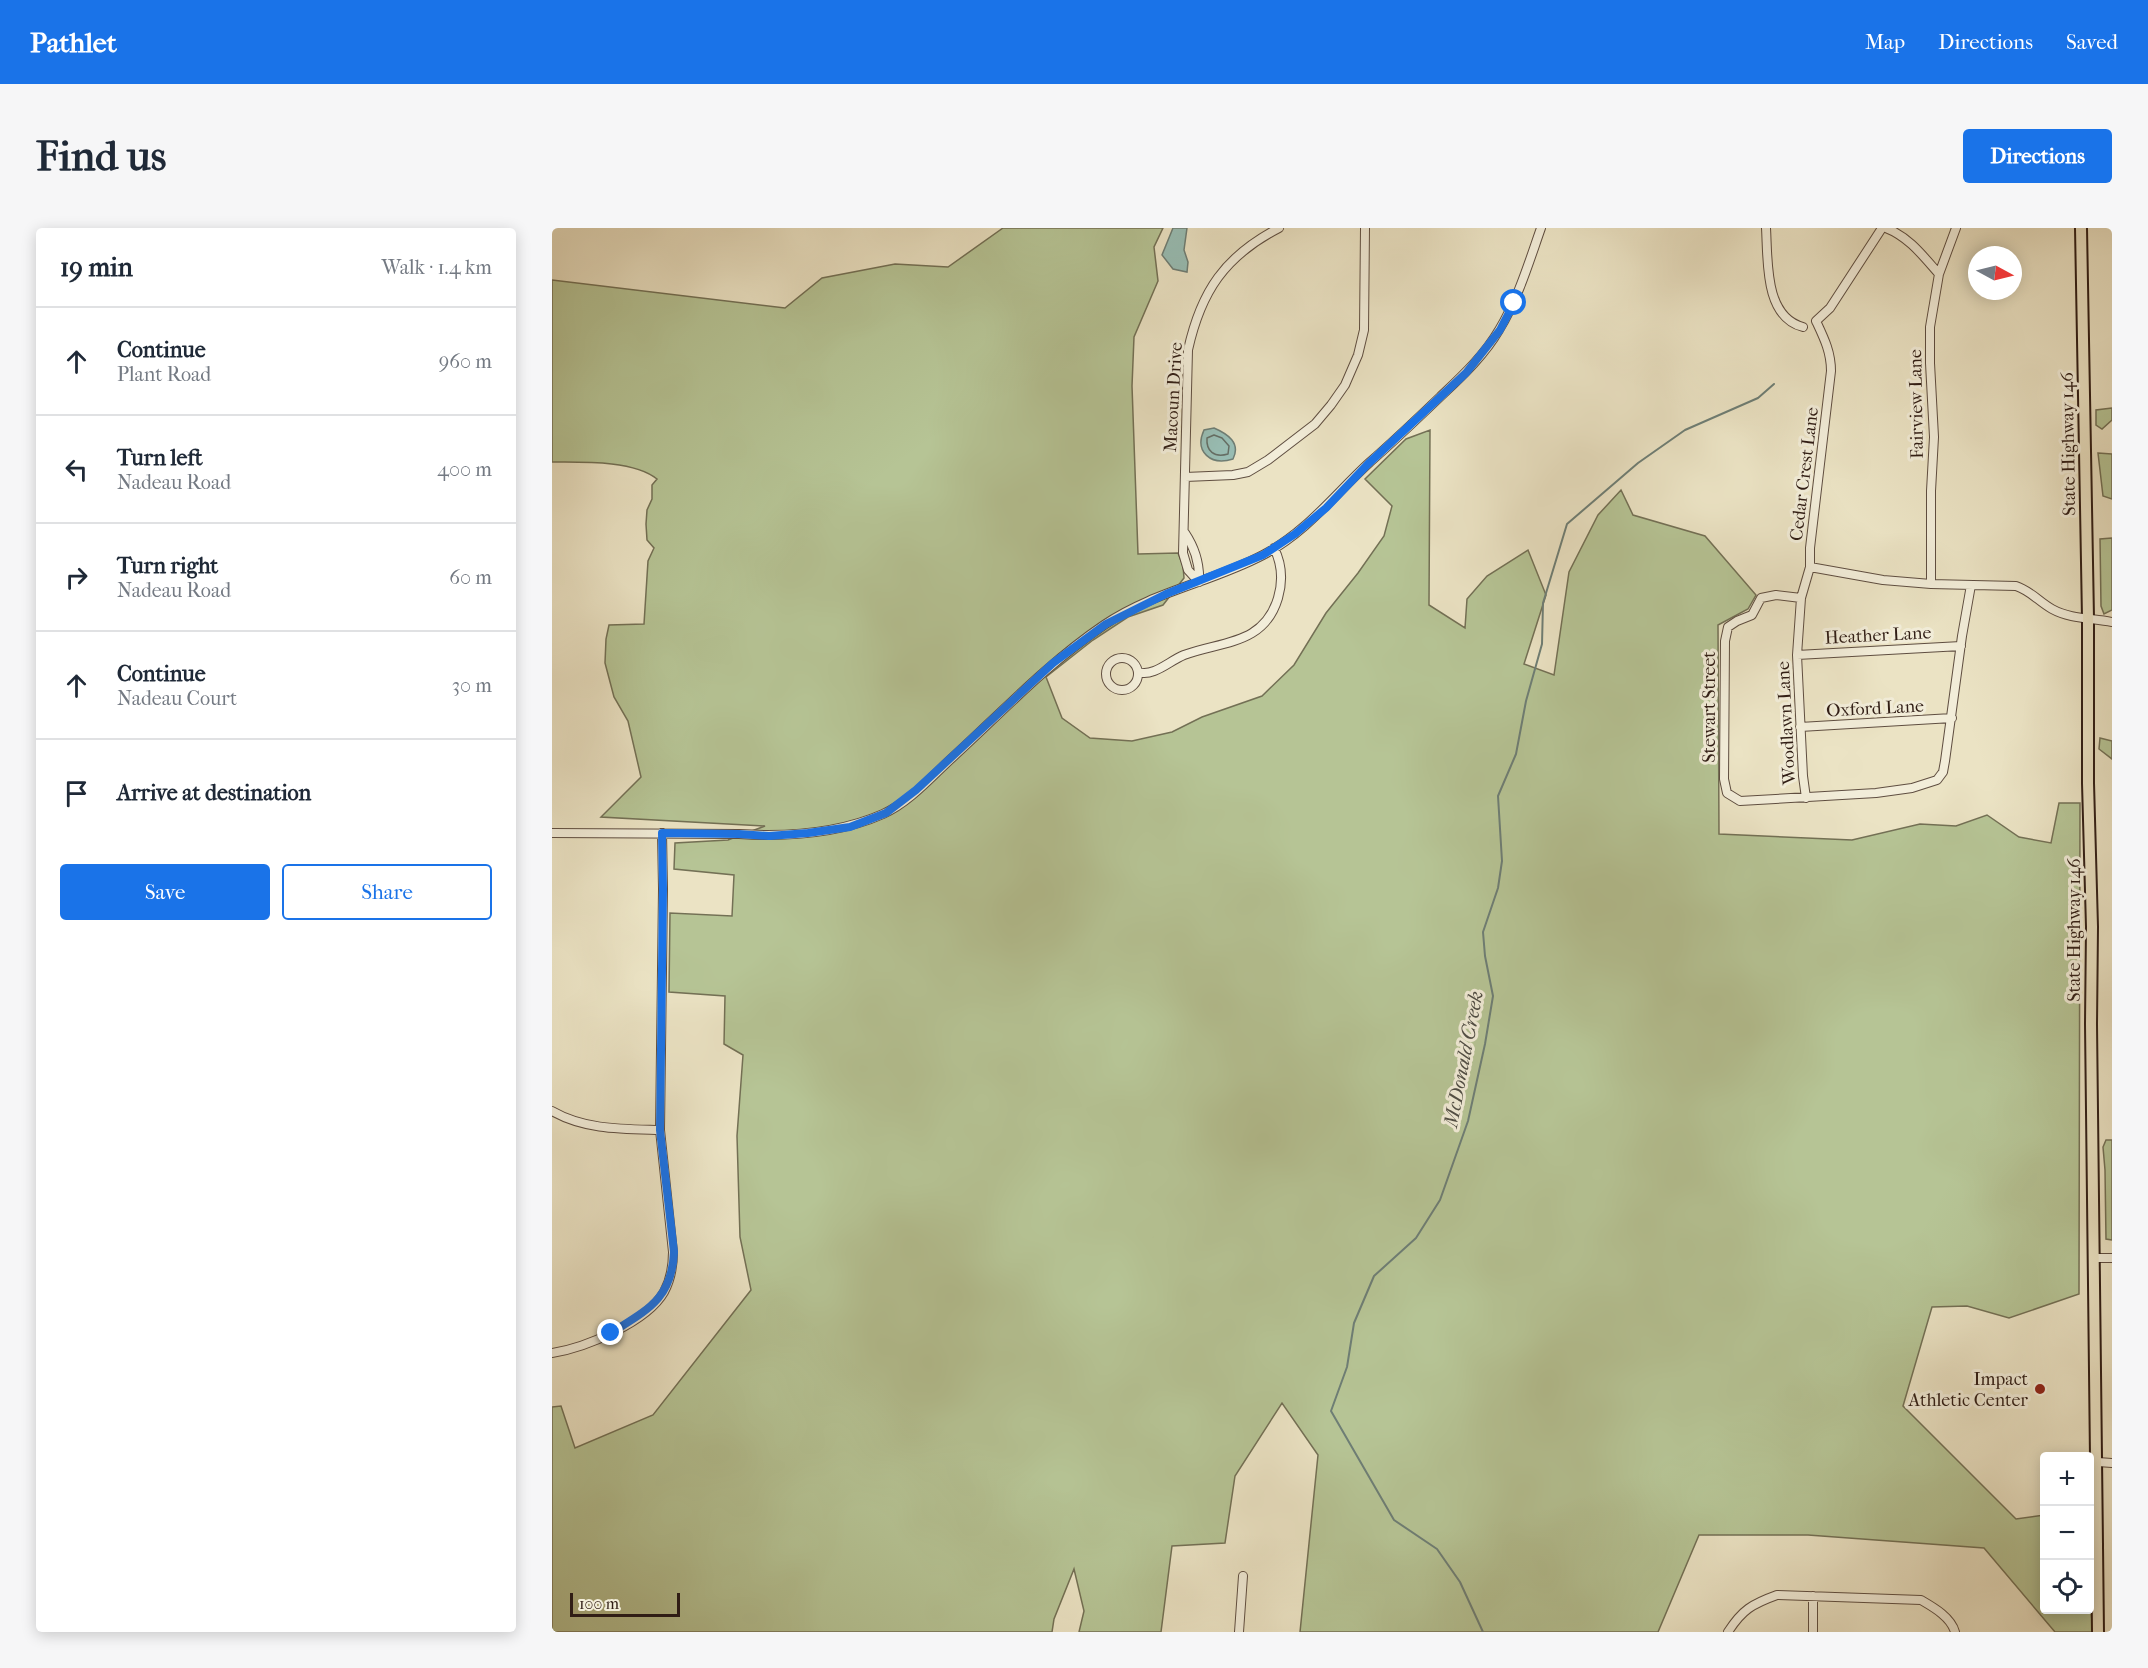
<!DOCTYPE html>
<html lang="en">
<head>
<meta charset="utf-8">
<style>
  body { margin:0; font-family:"IM FELL French Canon",serif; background:#f6f6f7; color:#1f2937 }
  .controls { position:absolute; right:18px; bottom:18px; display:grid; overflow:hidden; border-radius:6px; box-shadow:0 3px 15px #0003 }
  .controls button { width:54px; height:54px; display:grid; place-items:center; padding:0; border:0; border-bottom:2px solid #e0e1e3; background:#fff; color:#1f2937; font:30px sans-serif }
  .compass { position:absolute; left:1416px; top:18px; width:54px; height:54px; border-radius:50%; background:#fff; box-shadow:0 3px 15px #0003; rotate:97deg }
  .scale { position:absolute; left:18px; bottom:15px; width:110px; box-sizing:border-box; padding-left:6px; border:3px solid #301d15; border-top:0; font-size:16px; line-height:21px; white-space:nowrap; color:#301d15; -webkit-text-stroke:4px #f2edd9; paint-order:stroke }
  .stop { position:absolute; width:18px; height:18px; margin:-14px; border:4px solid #1a73e8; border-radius:50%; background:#fff }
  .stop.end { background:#1a73e8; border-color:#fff; box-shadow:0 2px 6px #0008 }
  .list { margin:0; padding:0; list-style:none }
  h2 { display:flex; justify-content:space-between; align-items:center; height:78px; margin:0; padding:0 24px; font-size:26px }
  h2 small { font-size:20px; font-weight:400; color:#747a83 }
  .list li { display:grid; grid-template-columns:39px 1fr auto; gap:18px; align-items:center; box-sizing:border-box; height:108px; padding:0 24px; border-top:2px solid #e0e1e3 }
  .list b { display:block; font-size:22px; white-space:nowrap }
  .list p { margin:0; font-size:20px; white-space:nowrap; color:#747a83 }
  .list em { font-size:20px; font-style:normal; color:#747a83 }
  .actions { display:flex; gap:12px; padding:18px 24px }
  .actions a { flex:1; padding:14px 0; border:2px solid #1a73e8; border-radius:6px; text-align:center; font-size:21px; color:#1a73e8 }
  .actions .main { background:#1a73e8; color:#fff }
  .icon { flex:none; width:33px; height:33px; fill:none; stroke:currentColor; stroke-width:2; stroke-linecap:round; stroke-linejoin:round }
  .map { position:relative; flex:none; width:1560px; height:1404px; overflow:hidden; border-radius:6px }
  header { display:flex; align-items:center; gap:36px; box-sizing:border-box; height:84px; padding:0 30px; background:#1a73e8; color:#fff }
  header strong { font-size:28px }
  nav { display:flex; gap:33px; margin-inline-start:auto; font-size:21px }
  .intro { display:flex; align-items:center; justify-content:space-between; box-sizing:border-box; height:144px; padding:0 36px }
  h1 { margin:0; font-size:42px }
  .button { padding:15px 27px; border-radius:6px; background:#1a73e8; color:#fff; font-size:21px; font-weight:700 }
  main { display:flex; gap:36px; padding:0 36px }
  aside { flex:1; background:#fff; border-radius:6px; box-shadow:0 3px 15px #0003 }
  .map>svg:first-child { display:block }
  .green { fill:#b6c495; stroke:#737055; stroke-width:1.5 }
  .water { fill:#98beb5; stroke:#6e7e75; stroke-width:1.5 }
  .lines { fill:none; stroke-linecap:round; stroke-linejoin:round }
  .shore { stroke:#646e65; stroke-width:1.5 }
  .stream { stroke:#6e7e75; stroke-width:2 }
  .minor-casing { stroke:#5f4e41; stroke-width:10 }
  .major-casing { stroke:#301d15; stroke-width:14 }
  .minor { stroke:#f2edd9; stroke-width:8 }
  .major { stroke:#ebe3c4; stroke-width:10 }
  .route { stroke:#1a73e8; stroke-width:8 }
  .poi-dot { fill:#8f2418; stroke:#f2edd9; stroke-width:2 }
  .labels { text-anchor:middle; stroke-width:6; stroke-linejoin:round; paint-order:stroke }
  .street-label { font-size:18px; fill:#301d15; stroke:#f2edd9 }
  .poi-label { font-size:18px; fill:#301d15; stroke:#f2edd9; text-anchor:end }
  .water-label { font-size:20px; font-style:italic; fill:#4f4d45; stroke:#f2edd9 }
</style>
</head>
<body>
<header>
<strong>Pathlet</strong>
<nav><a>Map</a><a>Directions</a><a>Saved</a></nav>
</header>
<div class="intro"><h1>Find us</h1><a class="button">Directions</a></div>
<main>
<aside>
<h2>19 min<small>Walk · 1.4 km</small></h2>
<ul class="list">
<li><svg class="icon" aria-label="ahead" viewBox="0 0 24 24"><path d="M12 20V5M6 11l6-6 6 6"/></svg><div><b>Continue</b><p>Plant Road</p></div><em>960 m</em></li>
<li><svg class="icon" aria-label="left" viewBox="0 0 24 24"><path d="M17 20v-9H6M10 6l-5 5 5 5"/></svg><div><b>Turn left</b><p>Nadeau Road</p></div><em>400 m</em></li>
<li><svg class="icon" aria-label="right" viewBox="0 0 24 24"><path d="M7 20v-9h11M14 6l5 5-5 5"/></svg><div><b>Turn right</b><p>Nadeau Road</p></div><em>60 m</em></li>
<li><svg class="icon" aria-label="ahead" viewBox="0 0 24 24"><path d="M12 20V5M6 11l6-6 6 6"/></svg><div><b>Continue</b><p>Nadeau Court</p></div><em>30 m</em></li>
<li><svg class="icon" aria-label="arrive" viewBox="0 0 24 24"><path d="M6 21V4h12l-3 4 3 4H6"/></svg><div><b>Arrive at destination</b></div></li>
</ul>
<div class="actions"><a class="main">Save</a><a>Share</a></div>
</aside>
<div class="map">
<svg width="1560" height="1404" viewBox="0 0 1560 1404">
  <rect width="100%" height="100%" fill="#ebe3c4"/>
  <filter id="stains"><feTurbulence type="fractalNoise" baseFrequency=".00333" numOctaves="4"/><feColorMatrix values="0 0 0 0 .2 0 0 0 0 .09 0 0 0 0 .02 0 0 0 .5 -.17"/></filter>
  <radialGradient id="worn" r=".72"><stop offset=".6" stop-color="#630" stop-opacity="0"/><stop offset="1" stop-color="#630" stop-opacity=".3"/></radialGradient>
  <!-- green -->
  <path class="green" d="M451,0H611L602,19L606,53L582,109L580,158L586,326L626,325L631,338L632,350L611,377L576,389L541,412L494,449L510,490L538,510L580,513L620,504L650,489L710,468L742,437L774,385L806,345L832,308L840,278L813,251L854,211L878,202L877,377L913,400L915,371L935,348L976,322L994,367L972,436L1002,447L1017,344L1046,287L1069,262L1081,287L1153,308L1204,367L1196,381L1166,397L1167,606L1300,612L1368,596L1404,598L1435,587L1467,609L1499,615L1507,575H1528L1527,1066L1457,1090L1415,1078L1380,1079L1351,1178L1464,1291L1492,1287V1382H1538V1372L1541,1404H1503L1432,1320L1256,1307H1147L1106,1404H748L766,1227L730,1175L683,1248L673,1315L620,1318L609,1404H527L532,1383L522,1341L502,1391L500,1404H0V1179L9,1178L23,1220L101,1187L199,1062L188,1009L185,908L191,827L172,816L173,768L117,764L118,685L180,688L182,647L122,641L123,615L176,612L213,598L49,589L89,549L76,493L62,469L53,435L54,411L57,397L92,396L96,333L102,320L95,312L94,296L95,282L100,271V257L105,251C82,232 29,234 0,234V52L233,80L270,50L343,36L396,39Z
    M1560,180V192L1550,201L1544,197V182Z
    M1546,225L1560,226V271L1551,268Z
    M1560,310V382L1552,386L1549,378L1548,311Z
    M1548,510L1560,513V531L1547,521Z
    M1554,912H1560V1012L1554,1011L1553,942L1551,919Z"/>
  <!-- water -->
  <path class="water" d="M621,0H635L632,22L636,34L635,44L621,41L610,27Z
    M662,200C676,206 689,215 681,231C659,238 642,224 652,202Z"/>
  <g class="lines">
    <!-- shore -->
    <path class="shore" d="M662,207L670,210L677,218L676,226C662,230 654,223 655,210Z"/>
    <!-- stream -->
    <path class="stream" d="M931,1404L908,1354L885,1321L842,1292L779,1183L795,1139L802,1095L822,1048L864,1010L888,972L916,893L933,816L941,768L933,728L931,704L946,660L950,633L946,568L964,526L974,473L990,416L991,375L1015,296L1086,235L1133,202L1206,170L1222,156"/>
    <defs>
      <path id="minor" d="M1214,0C1216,32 1212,89 1251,99
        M1330,0L1278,80L1264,93C1272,110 1279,124 1279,143L1258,320V339L1331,352L1379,356L1464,358C1479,363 1486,373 1500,381C1518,391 1539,390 1560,394
        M1334,0C1357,9 1371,28 1387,46
        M633,249L681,247L696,244L716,232L763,196L779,177L793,157L806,127L812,102L813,0
        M633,305C643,320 648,335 647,354
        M647,354L636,342L631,325L636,122C649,63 673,28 727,0
        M1379,356V263L1382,209L1378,135V99L1387,46L1404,0
        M1249,370L1224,367L1209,370L1200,387L1185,393L1176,399L1173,413L1172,551L1175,565L1188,573L1324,565L1360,560L1385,552L1391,544L1393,533L1410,408L1419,357
        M1245,427L1409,418
        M554 446a16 16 0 1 1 32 0a16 16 0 1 1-32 0Z
        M586,444C602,449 617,433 632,427C670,413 712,417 726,370C731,353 730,336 722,320
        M1248,499L1400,490
        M1254,570L1251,548L1245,427L1249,370L1258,339
        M0,605L187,606C236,609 286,606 331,586C358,574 380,548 401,529C450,484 496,435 552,397C600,364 660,354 711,327C756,303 782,267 818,234C842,213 865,191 888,169C909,149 932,128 947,102C966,71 977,34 989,0
        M0,883C33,902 71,901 108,902
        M1542,1030H1560
        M0,1125C33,1120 95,1094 112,1064C119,1051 121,1038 121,1024L108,902L111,661L110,605
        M1546,1234L1560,1235
        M687,1404L691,1348
        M1176,1404C1190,1382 1200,1376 1225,1367L1369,1372C1381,1379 1399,1389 1403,1404
        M1261,1404V1368"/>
      <path id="major" d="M1529,0L1536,390V555L1540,699L1539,796L1546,1404"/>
    </defs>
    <!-- minor casing -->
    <use href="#minor" class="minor-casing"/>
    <!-- major casing -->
    <use href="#major" class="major-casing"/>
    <!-- minor -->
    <use href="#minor" class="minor"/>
    <!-- major -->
    <use href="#major" class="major"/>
  </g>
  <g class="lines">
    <!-- route -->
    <path class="route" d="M59,1105C95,1082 120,1071 122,1024L108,902L111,661L110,605L187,606L217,608L256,605L298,599L334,585L364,562L501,435L554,396L614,366L711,327L743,306L774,280L816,236L914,145L948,102L962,75"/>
  </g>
  <!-- markers -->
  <circle class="poi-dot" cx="1488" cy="1161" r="6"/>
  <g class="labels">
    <!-- street labels -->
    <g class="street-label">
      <text transform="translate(621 169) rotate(-87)" y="6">Macoun Drive</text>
      <text transform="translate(1364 176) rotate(-91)" y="6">Fairview Lane</text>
      <text transform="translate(1516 216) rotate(-91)" y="6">State Highway 146</text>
      <text transform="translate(1252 246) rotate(-83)" y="6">Cedar Crest Lane</text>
      <text transform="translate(1326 407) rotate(-3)" y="6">Heather Lane</text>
      <text transform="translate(1157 479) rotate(-90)" y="6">Stewart Street</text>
      <text transform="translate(1323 480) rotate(-3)" y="6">Oxford Lane</text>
      <text transform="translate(1234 495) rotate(-93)" y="6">Woodlawn Lane</text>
      <text transform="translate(1522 702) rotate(-90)" y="6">State Highway 146</text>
    </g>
    <!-- poi labels -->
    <g class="poi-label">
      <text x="1476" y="1157">Impact<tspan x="1476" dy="21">Athletic Center</tspan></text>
    </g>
    <!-- water labels -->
    <g class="water-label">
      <text transform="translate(911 831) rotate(-79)" y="7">McDonald Creek</text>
    </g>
  </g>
  <rect width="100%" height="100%" filter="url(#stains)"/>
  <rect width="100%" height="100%" fill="url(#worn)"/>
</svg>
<div class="controls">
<button>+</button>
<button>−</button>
<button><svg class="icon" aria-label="locate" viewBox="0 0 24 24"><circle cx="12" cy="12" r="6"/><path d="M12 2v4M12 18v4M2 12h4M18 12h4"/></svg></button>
</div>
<svg class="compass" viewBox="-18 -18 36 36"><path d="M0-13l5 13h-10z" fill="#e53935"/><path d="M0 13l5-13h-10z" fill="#747a83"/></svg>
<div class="scale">100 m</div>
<div class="stop" style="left:962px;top:75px"></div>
<div class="stop end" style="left:59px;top:1105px"></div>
</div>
</main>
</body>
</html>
